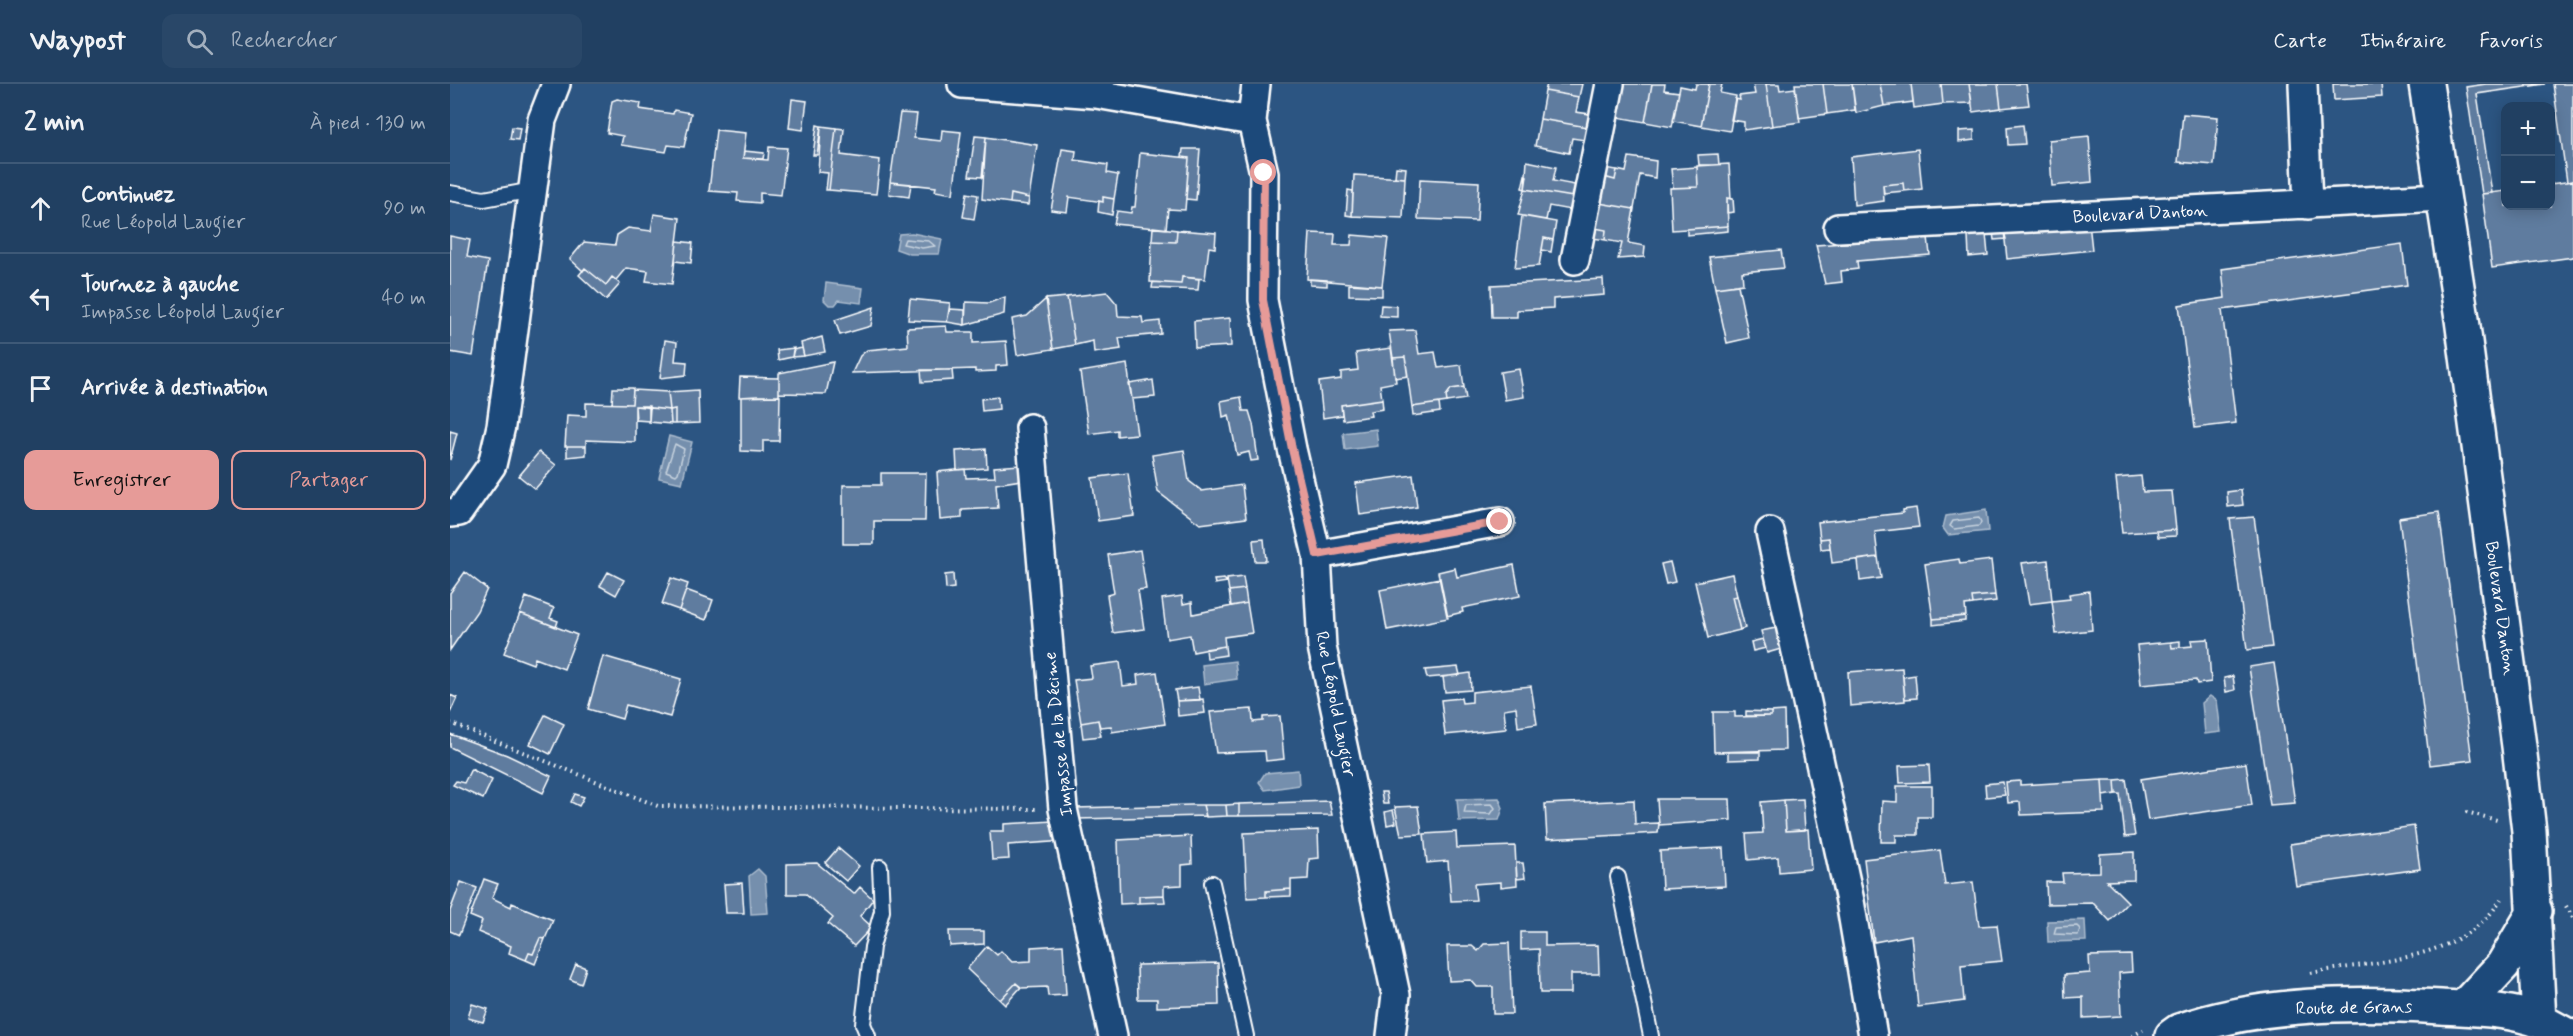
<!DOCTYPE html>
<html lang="fr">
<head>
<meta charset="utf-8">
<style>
  body { margin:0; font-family:Mynerve,sans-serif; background:#294768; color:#f1f3f6 }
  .controls { position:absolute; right:18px; top:18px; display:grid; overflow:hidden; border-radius:12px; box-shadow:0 3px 15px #0003 }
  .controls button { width:54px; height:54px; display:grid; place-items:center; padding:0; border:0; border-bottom:2px solid #3e5977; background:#214062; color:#f1f3f6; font:30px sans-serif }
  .stop { position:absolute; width:18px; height:18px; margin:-14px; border:4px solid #e69b98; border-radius:50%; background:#fff }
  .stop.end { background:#e69b98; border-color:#fff; box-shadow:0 2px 6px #0008 }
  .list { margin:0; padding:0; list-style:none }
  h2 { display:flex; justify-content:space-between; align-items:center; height:78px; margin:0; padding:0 24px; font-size:26px }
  h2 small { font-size:20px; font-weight:400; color:#a2afbe }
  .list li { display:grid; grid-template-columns:39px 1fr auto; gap:18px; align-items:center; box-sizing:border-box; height:90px; padding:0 24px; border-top:2px solid #3e5977 }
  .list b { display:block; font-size:22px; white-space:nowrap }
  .list p { margin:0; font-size:20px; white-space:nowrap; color:#a2afbe }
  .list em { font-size:20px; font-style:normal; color:#a2afbe }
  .actions { display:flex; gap:12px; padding:18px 24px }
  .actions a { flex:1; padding:14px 0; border:2px solid #e69b98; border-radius:12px; text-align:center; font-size:21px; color:#e69b98 }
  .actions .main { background:#e69b98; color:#111 }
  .icon { flex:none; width:33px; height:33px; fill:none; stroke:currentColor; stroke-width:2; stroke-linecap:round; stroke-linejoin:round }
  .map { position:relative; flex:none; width:2123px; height:952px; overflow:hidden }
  header { display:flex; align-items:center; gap:36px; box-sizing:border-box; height:84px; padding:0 30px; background:#214062; border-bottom:2px solid #3e5977 }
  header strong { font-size:28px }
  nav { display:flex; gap:33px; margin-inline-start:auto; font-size:21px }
  .search { width:420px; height:54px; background:#294768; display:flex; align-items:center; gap:15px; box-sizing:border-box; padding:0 21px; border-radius:12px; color:#a2afbe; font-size:22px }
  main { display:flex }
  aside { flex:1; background:#214062 }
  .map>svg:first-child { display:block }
  .water { fill:#748fad; stroke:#acbcce; stroke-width:1.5 }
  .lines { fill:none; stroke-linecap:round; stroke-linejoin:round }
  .shore { stroke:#c7d2de; stroke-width:1.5 }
  .building { fill:#5e7c9f; stroke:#fff; stroke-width:1.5 }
  .lane-casing { stroke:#fff; stroke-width:18 }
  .street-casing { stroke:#fff; stroke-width:32 }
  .secondary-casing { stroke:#fff; stroke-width:38 }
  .path { stroke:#fff; stroke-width:4; stroke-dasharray:1.5 4.5; stroke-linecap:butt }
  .lane { stroke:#1f4a7a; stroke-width:14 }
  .street { stroke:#1f4a7a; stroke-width:27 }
  .secondary { stroke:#1f4a7a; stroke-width:33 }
  .route { stroke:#e69b98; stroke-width:8 }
  .labels { text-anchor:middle; stroke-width:4.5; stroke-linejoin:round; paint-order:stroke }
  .street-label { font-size:18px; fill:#fff; stroke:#1f4a7a }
</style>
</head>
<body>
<header>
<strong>Waypost</strong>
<div class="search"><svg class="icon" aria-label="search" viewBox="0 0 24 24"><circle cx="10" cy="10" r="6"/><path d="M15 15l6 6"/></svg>Rechercher</div>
<nav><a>Carte</a><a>Itinéraire</a><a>Favoris</a></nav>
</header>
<main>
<aside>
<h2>2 min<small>À pied · 130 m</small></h2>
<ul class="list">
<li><svg class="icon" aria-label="ahead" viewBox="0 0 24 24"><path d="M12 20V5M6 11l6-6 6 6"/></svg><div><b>Continuez</b><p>Rue Léopold Laugier</p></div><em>90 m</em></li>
<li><svg class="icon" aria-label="left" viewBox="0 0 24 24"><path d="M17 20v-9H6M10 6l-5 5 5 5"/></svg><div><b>Tournez à gauche</b><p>Impasse Léopold Laugier</p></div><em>40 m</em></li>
<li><svg class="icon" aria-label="arrive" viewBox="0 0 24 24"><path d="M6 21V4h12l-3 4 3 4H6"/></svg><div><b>Arrivée à destination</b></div></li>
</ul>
<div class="actions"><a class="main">Enregistrer</a><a>Partager</a></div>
</aside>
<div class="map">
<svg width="2123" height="952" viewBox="0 0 2123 952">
  <rect width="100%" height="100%" fill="#2c5582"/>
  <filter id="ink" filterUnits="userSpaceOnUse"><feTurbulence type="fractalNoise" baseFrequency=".0167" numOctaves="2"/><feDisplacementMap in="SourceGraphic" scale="12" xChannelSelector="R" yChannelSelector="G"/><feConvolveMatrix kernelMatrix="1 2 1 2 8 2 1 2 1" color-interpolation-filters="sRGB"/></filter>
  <g filter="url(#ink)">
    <!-- water -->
    <path class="water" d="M462,149L492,155L489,170H460L446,165L449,150Z
      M376,199L413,204L411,219L389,216L385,221H379L374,216Z
      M926,345L928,362L895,366L893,349Z
      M219,352L242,358L232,399L209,394Z
      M1536,426L1538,447L1498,451L1493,444L1496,432Z
      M785,577L787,595L754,600L752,581Z
      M1760,612L1767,617L1771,648L1755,650L1752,619Z
      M848,686L849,701L815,706L809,698L815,689Z
      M1049,714L1053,724L1049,736L1009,737L1007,715Z
      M308,785L315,792L318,829L301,830L299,792Z
      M1635,836L1636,857L1598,858L1597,837Z"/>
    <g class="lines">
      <!-- shore -->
      <path class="shore" d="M455,155L479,157L485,162L472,164L453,160Z
        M225,360L234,365L228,389L226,391L216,387Z
        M1529,434L1531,438L1529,442L1504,445L1500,442L1503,437Z
        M1042,720L1045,724L1041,730L1014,729L1016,721Z
        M1627,842L1630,845L1628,851L1604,850L1606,843Z"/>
    </g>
    <!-- building -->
    <path class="building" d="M1097,0H1132L1129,13L1095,7Z
      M1173,0H1202L1195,38L1167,33Z
      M1202,0H1215L1214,6L1229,8L1222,43L1195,38Z
      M1246,0H1259L1251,42L1223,37L1230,2L1245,5Z
      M1259,0H1272L1270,9L1286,12L1280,47L1251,42Z
      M1303,0H1316L1322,42L1294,46V38L1281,36L1285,15L1290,16L1289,12L1305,10Z
      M1316,0H1329L1330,6L1345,4L1350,38L1322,42Z
      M1345,0H1373L1377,30L1349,34Z
      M1373,0H1402L1405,26L1377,30Z
      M1402,0H1430L1434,22L1406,29Z
      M1430,0H1461L1463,18L1434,22Z
      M1461,0H1491L1493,20L1464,24Z
      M1491,0H1519L1522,19L1493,20Z
      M1519,0H1548L1551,24L1523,28Z
      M1548,0H1576L1579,21L1551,24Z
      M1883,0H1931L1932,13L1884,16Z
      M2036,0H2095L2027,10L2042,109L2032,110L2016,3Z
      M2103,0H2123V97L2117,98Z
      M1095,7L1129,13L1126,28L1140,30L1137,43L1090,35Z
      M167,15L191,19L190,25L223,30L224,26L241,29L234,63L218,61L216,68L171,61L173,52L157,49L162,17Z
      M342,15L357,17L353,46L339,44Z
      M450,29L467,30L464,54L491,57L492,46L511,48L503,110L485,107L486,103L440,98Z
      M1733,30L1768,33L1764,81L1728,78Z
      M1090,35L1137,43L1135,56L1122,54L1119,69L1085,62Z
      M367,41L371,42L367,71H363Z
      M1573,41L1575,60L1558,61L1557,43Z
      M371,42L386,44L379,106H376L378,89L368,88Z
      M62,43L70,44L68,56L60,55Z
      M386,44L394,45L391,71L430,76L426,110L379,106Z
      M266,46L296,49L293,74L318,76L319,63L337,64L331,111L310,109V119L287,117L288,109L259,107Z
      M1524,46V56L1509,58V47Z
      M525,52L536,53L532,93L519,92Z
      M1639,52L1642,98L1602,102L1599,56Z
      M536,53L587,61L579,114L561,110L560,119L532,115Z
      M612,65L626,67L625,76L658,81L657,89L668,91L664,115L653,113V118L619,113L617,128L601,126Z
      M733,65H750L746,116L736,115L739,74L732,73Z
      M1468,65L1472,105L1454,107L1453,99L1433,101L1434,117L1404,121L1401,73Z
      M294,67L314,69L313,75L293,74Z
      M690,69L739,74L735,126L718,125L716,145L664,140L667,127L681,129L682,123H685Z
      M1268,70L1269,81H1249L1248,71Z
      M1179,73L1206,77L1205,94L1190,91L1184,125L1149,119L1154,93L1165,96L1167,86L1176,88Z
      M1077,77L1106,83L1103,97L1125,101L1123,113L1075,105Z
      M1279,80L1281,115L1277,114L1278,142L1222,146L1220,104L1248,103L1247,82Z
      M946,83L956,84L955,94L945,93Z
      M1247,83L1248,103L1223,104L1221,85Z
      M1155,84L1167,86L1165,96L1154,93Z
      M904,91L955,94L953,134L902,132Z
      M1075,91L1077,92L1075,105L1072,104Z
      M970,95L1029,98L1027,137L968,135Z
      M2123,97V173L2042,184L2032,110L2056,107V122H2100V100Z
      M440,98L461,100L459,113L439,110Z
      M1453,99L1454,107L1434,109L1433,101Z
      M1075,105L1123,113L1120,126L1099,122L1096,136L1068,131Z
      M898,106L903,107L902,132L896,131Z
      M517,109L528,111L524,135L513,133Z
      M561,110L579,114L578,121L560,119Z
      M653,113L664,115L662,131L648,128L649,117L653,118Z
      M1277,114L1283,115L1284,128L1277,129Z
      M1149,119L1184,125L1178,159L1195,162L1194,173L1168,175L1172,159L1155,156L1156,146L1145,144Z
      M204,130L230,134L222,200L196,197L198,187L176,184L166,196L162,193L156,201L135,184L133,187L120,175L134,158L165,161L167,151L178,144L201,147Z
      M1072,132L1106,138L1103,156L1094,154L1089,182L1065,184Z
      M1639,139L1642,166L1557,175L1554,147Z
      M1278,142V147L1237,151V145Z
      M703,143L727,146L726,158L702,157Z
      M1145,144L1156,146L1155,156L1143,154Z
      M727,146L766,149L765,164L759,163L755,195L732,193L731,200L700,198L702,157L726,158Z
      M1554,147L1556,155L1544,156L1543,148Z
      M860,149L885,150L884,161H901L902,151L938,154L932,202L857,195Z
      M1536,150L1538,171L1519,173L1518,152Z
      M0,152L20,156L17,173L38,177L23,272L0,268Z
      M1478,153L1480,171L1407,177L1408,185L1391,187L1392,198L1375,200L1366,161Z
      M1094,154L1103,156L1101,168L1092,166Z
      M227,157L243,159L241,179L225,177Z
      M1952,160L1957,201L1772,226L1786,339L1745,344L1729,221L1775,214L1772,185Z
      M1331,166L1334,184L1292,188L1293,200L1265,204L1259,173Z
      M135,184L156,201L162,193L170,200L156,216L129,191Z
      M732,193L749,195L748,206L702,204L703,198L731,200Z
      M860,195L877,196V202L860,201Z
      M1153,195L1154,211L1103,215V224L1067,226V233H1042L1041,201Z
      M899,200L932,202V212L899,211Z
      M1288,201L1299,254L1277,259L1265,204Z
      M657,208L667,220L668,232L692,233L693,239L710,237L711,250L669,254L671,265L644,269L643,257L625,261L617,213Z
      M555,213L554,230L515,241L516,218L539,219Z
      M617,213L625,261L603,265L596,215Z
      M460,215L500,219L497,238L458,236Z
      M596,215L603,265L567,271L562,235L577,232Z
      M931,221L947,222V233L930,232Z
      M424,223L421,242L390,251L385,236Z
      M500,225L515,226V241L497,238Z
      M780,234L781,262L745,264L744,237Z
      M496,242L497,248H523V259L556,257L558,281L546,282V287L525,288V285L402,289L410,272L417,266L458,262L457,244Z
      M965,246L969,270L985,268L988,284L1011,281L1014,303L1001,305L996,312L997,318L962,323L955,273L943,274L939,247Z
      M372,253L375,268L354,272L351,259Z
      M215,256L227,258L225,277L237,278L236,291L210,294Z
      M344,264L342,273L328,276L327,266Z
      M352,264L354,272L342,273L343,266Z
      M941,264L946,298L930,301L932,315L891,321L892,331L873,334L869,298L891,295V288L908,286L906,269Z
      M955,273L958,292L945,294L943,274Z
      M383,278L376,310L329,309V289Z
      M677,280L687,350L667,352V346L639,350L630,288Z
      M1069,285L1074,313L1055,316L1050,288Z
      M471,286H502L503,296L472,298Z
      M290,293L329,294V312L289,313Z
      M703,296L705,313L682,315L679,300Z
      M1014,303L1016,315L997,318L996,312L1001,305Z
      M163,304H183L182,320H162Z
      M183,306L218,308L220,326L185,322V358L136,356V362H115L117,331L136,332V319L182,320Z
      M248,306L249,339L225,340V325L220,326L218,308Z
      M307,312H330L329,357H313V368L291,367V313Z
      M548,313L549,325L532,327L531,315Z
      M791,313L793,327H799L803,340L808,376L801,377L799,368L787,371L779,331L773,333L771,317Z
      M932,315L933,325L920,327L921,332L893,336L891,321Z
      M989,319L990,328L963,332L962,323Z
      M185,322H199V337L186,336Z
      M200,324L220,326L221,340L199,338Z
      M225,325V340H221L220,326Z
      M0,347L7,349L0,376Z
      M117,362H136V371L117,373Z
      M536,365L537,384L507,386L506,367Z
      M734,366L739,397L752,407L792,401L796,434L750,440L708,408L702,371Z
      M89,368L106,381L85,405L69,392Z
      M570,381L571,396L546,400L548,424L512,426V434L490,436L487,388L515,385L516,394L545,393L544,383Z
      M431,389H476L475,437H424V460H393V401H431Z
      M678,389L684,432L648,437L642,394Z
      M963,391L967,423L910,431L906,399Z
      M1691,392L1693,408L1722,407L1726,446L1672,449L1666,394Z
      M1791,406L1793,421L1778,423L1777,408Z
      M1466,424L1469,443L1425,448L1428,473L1382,479L1379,454L1370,455L1368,438L1453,429V426Z
      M1989,428L2022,676L1980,681L1949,434Z
      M1804,433L1822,563L1797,566L1780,435Z
      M1726,446V452L1708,453L1707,447Z
      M1379,454L1380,464L1371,465L1370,455Z
      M814,455L816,477H805L803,456Z
      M690,466L696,505L688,506L694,545L663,549L657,511L664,509L658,471Z
      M1428,473L1431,494L1410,497L1408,476Z
      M1509,475L1510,480L1541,476L1545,511L1522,513L1523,520L1515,521L1516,532L1483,535L1475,480Z
      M1598,476L1602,517L1579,520L1572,479Z
      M1220,478L1225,498L1216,500L1211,480Z
      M1064,481L1070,512L1012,524L1013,528L997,532L988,488L1005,484L1007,493Z
      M15,488L37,505L27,527L0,566V509Z
      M158,488L174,496L166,511L150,502Z
      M503,490L504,504L496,505L495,491Z
      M1282,490L1287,512L1282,513L1290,546L1258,554L1245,498Z
      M793,493L795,505L779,507L777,495Z
      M221,494L238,500L229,526L212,520Z
      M990,494L998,534L937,546L930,506Z
      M774,495L777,498L765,500L764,496Z
      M795,505L797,519L781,522L779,507Z
      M236,506L263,516L256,536L229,526Z
      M1639,507L1642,546L1606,550L1602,517L1620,515L1619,510Z
      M1545,511L1546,517L1523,520L1522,513Z
      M732,512L733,520L742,518L743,530L797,519L802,549L774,553L775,562L743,568L740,551L717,555L712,515Z
      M1287,512L1295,544L1290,546L1282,513Z
      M76,513L104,524L100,534L108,537L106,543L70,529Z
      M70,529L127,551L114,585L85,574L83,580L54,569Z
      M1515,532V537L1483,541V535Z
      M1326,544L1331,565L1317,569L1311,547Z
      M1313,555L1316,564L1303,567L1301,558Z
      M1758,555L1761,598L1747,600L1746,596L1691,601L1687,561L1721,558L1722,564L1742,562L1741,556Z
      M1730,557V563L1722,564L1721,558Z
      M775,562L776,571L757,574L756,565Z
      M153,572L231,595L220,633L176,621L172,635L138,625Z
      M670,578L673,602L688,600L687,591L707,588L715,640L662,648L661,642L650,643L648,636L631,639L624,596L642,594L640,582Z
      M1824,579L1845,719L1820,721L1799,583Z
      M1008,583L1010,591L977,594L975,586Z
      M1452,584L1455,617L1400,622L1398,588Z
      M1020,589L1021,606L995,608L993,593Z
      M1465,591L1467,614L1455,615L1453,593Z
      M1783,592L1785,606L1776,608L1774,594Z
      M1081,602L1087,640L1068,643L1066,623L1054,625L1056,645L995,651L991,616L1011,614L1012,619L1022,618V608Z
      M748,603L750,616L727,617L725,606Z
      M0,611L7,614L0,629Z
      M753,615L755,629L728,632L727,617Z
      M802,625L803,638L813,637V633L830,632L834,675L816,677L815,667L766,669L760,628Z
      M1296,627L1321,628V632H1296Z
      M1334,627L1335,666L1264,668L1263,628H1285V633L1321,632V628Z
      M95,631L114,640L100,670L80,660Z
      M648,636L651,652L633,654L631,639Z
      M0,650L57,671L101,692L93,709L0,663Z
      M1278,668H1310V675L1278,676Z
      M1796,679L1802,721L1698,736L1691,695Z
      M1479,681L1480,698L1450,699L1449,682Z
      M21,685L42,696L33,715L3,701L6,697L14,699Z
      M1676,695L1685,752L1675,753L1670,710H1666L1665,696Z
      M1652,696H1665L1666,710L1653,712Z
      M1652,696L1654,728L1571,731L1570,718L1558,719L1556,698L1570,697V701Z
      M1553,698L1555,711L1536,713L1535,700Z
      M1447,702H1482V733H1468V751H1446V758H1431L1432,717L1447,718Z
      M931,708H936L938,720H933Z
      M125,710L134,713L129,722L121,718Z
      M1207,715H1280L1281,736L1209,741Z
      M1353,715L1355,746L1336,747L1334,716Z
      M1184,716L1185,740L1209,739L1208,749L1097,755L1095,720Z
      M1334,716L1336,747L1358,745L1361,785L1329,788L1328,773L1298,776L1296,750L1313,749L1311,718Z
      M879,717L882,731L789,732V720Z
      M789,720V732H777L776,721Z
      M742,721H753L756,732L627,735L625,724Z
      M753,721H776L777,732L756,733Z
      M968,722L972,750L951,751L945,723Z
      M943,726L946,739L937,741L935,728Z
      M603,737L615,757L558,761L559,775L542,776L540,747H554V740Z
      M1964,742L1970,785L1846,802L1840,760Z
      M868,746L869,774L859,775L858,795L841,796V805L816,807V813L797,814L794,749Z
      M1006,748L1007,764L1065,762L1067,801L1051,803V798L1024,800L1026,816L1001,817L998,777L977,779L974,750Z
      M741,752L742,780L732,781V801L714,802V811L689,812V819L670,820L668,756Z
      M388,764L409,782L396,797L375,779Z
      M1273,764L1275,802L1212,805L1210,767Z
      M1490,766L1495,801L1523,798L1529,842L1547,841L1552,877L1511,881L1514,917L1468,923L1461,851L1424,858L1414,775Z
      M1684,768V796L1657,797L1678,818L1660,837L1643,819L1597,820L1596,798H1613L1612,789L1650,788V770Z
      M367,779L404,810L410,803L423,815L410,832L422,843L404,862L378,840L383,834L355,810H337V780Z
      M1066,779H1073L1075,794L1067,795Z
      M34,795L48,800L42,814L61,823L62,819L103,836L95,855L90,854L83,870L79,869L76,876L59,869L61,862L28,848L32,837L20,832Z
      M11,798L27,804L9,851L0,847V827Z
      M292,799L294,829H276L274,800Z
      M841,805V812L816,813V807Z
      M714,811L715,818L689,819V812Z
      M499,847H534V860L500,862Z
      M1071,848H1095V862L1148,861L1149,890H1121V909H1090L1089,865L1071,866Z
      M90,854L95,855L85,880L76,876L79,869L83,870Z
      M1059,859L1062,930H1043V903H1027L1021,896L999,897L997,862H1022L1028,867L1034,860Z
      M613,861L616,911L598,912L597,903L571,904L566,899L550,916L517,885L537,862L547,871L551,867L562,878L581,877V863Z
      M1681,871L1682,888L1669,889L1671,932L1633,934V913L1615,914L1614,891L1640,889L1639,872Z
      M768,879L769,921L707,923V915H688L687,881Z
      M126,880L136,884L131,900L120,895Z
      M566,899L571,903L555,921L550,916Z
      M22,920L38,925L33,938L18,934Z"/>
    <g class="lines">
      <defs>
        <path id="lane" d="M0,109L34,115L83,106
          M1168,793L1201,952
          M762,799L796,952
          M418,952L413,940L422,863L432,827L430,783"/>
        <path id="street" d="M512,0L646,10L802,37
          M806,0L802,37L814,89L813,216L842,365L867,471L872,563L946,911L941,952
          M1853,0L1858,121
          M1388,144L1992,113
          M1125,176L1160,0
          M580,344L613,725L663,952
          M0,429L9,428L42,381L51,342L92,36L106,0
          M1320,448L1400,817L1423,952
          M867,471L1050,438"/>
        <path id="secondary" d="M1976,0L2012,235L2069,662L2079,747L2089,937
          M2013,924L2053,881L2085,827
          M1722,952L1729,947C1812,918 1904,918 1991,923C2023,925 2059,925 2090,937C2099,941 2109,947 2118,952"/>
      </defs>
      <!-- lane casing -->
      <use href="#lane" class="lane-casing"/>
      <!-- street casing -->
      <use href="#street" class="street-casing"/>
      <!-- secondary casing -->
      <use href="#secondary" class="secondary-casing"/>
      <!-- path -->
      <path class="path" d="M0,639L208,722L586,725
        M2016,728L2047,736
        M2116,822L2123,834
        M1861,889C1924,877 2014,877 2051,815
        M1682,952L1693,946"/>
      <!-- lane -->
      <use href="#lane" class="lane"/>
      <!-- street -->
      <use href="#street" class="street"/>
      <!-- secondary -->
      <use href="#secondary" class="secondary"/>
    </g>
  </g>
  <g class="lines" filter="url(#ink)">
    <!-- route -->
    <path class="route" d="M814,89L813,216L842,365L867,471L1050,438"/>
  </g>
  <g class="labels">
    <!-- street labels -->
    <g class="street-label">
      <text transform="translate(1690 129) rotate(-3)" y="6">Boulevard Danton</text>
      <text transform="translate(2051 524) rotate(82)" y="6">Boulevard Danton</text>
      <text transform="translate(886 620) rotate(79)" y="6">Rue Léopold Laugier</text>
      <text transform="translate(608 650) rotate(-96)" y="6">Impasse de la Décime</text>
      <text transform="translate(1904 923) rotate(-1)" y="6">Route de Grans</text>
    </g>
  </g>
</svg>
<div class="controls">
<button>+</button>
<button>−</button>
</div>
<div class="stop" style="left:814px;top:89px"></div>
<div class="stop end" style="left:1050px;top:438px"></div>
</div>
</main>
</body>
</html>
